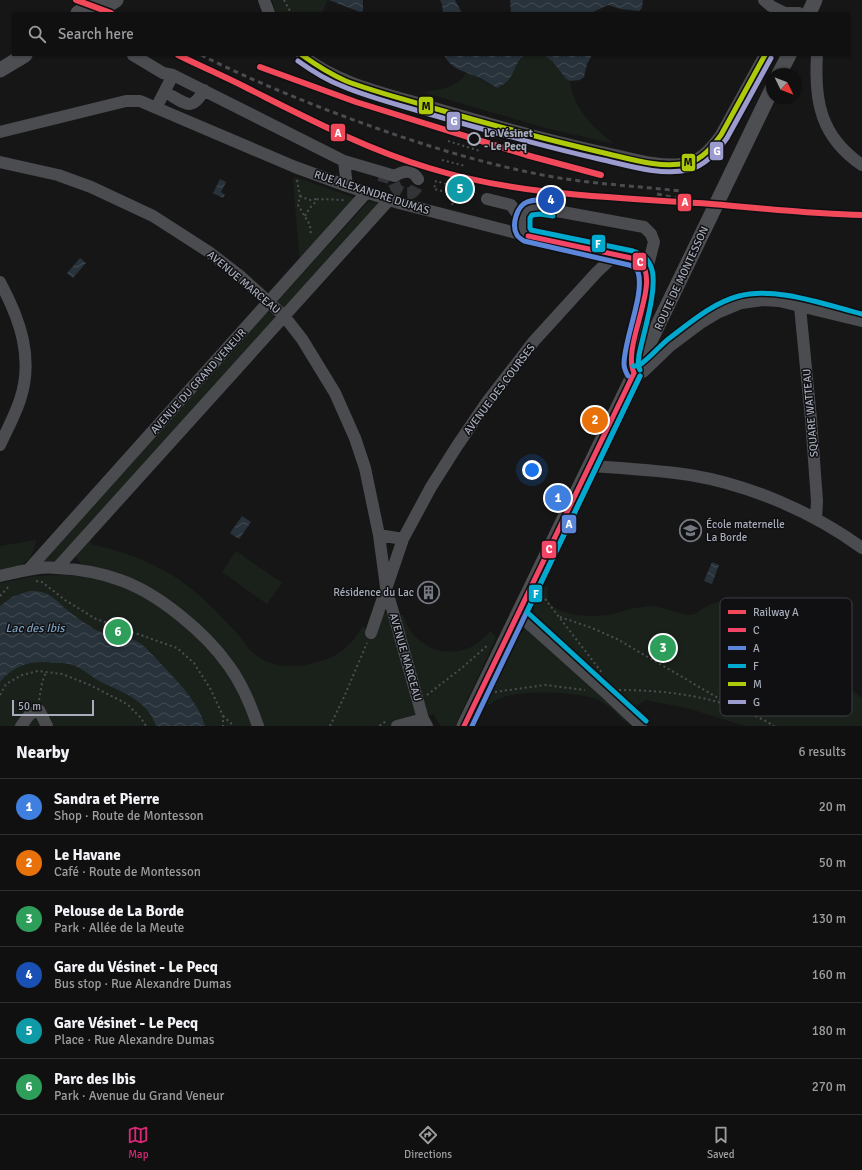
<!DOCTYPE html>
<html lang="en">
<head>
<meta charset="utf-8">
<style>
  body { margin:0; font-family:Signika,sans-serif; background:#19191a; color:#f1f3f6 }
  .compass { position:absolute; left:766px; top:68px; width:36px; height:36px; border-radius:50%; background:#101011; box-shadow:0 1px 3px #0004; rotate:133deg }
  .scale { position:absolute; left:12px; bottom:10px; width:82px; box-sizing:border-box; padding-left:4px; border:2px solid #a6acb9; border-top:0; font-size:11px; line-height:14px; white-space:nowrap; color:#a6acb9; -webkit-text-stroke:3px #101013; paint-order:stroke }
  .you { position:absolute; left:532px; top:470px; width:14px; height:14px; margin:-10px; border:3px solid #fff; border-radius:50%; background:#1a73e8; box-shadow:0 0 0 6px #1a73e833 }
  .badge { display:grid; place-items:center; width:26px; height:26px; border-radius:50%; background:#db2777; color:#fff; font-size:13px; font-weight:700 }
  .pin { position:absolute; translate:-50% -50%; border:2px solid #fff; box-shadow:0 1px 4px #0006 }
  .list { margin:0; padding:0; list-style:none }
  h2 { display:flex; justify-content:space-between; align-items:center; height:52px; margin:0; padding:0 16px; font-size:17px }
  h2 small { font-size:13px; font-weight:400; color:#9c9d9f }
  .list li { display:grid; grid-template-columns:26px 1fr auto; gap:12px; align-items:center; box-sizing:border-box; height:56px; padding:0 16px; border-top:1px solid #303031 }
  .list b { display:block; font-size:15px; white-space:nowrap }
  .list p { margin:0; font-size:13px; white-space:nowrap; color:#9c9d9f }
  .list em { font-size:13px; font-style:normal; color:#9c9d9f }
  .icon { flex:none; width:22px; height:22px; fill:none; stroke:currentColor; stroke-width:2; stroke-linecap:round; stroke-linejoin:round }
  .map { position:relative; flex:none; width:862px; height:726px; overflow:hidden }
  .search { position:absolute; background:#101011; box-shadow:0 1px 3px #0004; left:12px; right:12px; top:12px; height:44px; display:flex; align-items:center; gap:10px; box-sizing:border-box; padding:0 14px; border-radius:0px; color:#9c9d9f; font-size:15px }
  .sheet { height:388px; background:#101011 }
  nav { display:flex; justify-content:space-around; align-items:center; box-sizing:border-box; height:56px; border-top:1px solid #303031; background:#101011; font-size:11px; color:#9c9d9f }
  nav a { display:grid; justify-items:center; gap:2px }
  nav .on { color:#db2777 }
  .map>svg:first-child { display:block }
  .green { fill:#1a211b }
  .water { fill:url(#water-waves) }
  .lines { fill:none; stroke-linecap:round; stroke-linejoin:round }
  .minor-tunnel { stroke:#333437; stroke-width:12; stroke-dasharray:12 6; stroke-linecap:butt }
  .path { stroke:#4c4d51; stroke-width:2; stroke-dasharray:2 3; stroke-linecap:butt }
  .minor { stroke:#4a4c50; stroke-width:12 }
  .major { stroke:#4d4e51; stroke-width:15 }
  .rail { stroke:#4a4c4f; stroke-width:3; stroke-dasharray:5 4; stroke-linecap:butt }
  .bus-1-casing { stroke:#101013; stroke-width:8 }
  .bus-2-casing { stroke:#101013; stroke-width:8 }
  .bus-3-casing { stroke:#101013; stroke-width:8 }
  .bus-4-casing { stroke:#101013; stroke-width:8 }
  .bus-5-casing { stroke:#101013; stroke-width:8 }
  .bus-1 { stroke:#f34667; stroke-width:5 }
  .bus-2 { stroke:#5b86da; stroke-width:5 }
  .bus-3 { stroke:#00a9ce; stroke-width:5 }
  .bus-4 { stroke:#afca0b; stroke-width:5 }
  .bus-5 { stroke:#9b9bcd; stroke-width:5 }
  .rail-1-casing { stroke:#101013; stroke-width:9 }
  .rail-1 { stroke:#f2495a; stroke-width:6 }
  .stop-dot { fill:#101013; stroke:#a6acb9; stroke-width:2 }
  .labels { text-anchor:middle; stroke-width:3; stroke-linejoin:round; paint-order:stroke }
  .stop-label { font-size:11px; font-weight:bold; fill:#a6acb9; stroke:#101013; text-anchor:start }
  .street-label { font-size:11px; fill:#a6acb9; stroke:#101013 }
  .poi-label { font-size:11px; fill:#a6acb9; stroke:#101013; text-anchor:start }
  .water-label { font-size:12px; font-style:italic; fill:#7a9cb7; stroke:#101013 }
  .key { fill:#101013; stroke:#3d3f45; stroke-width:1 }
  .key-label { font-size:11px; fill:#a6acb9 }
  .line-badge { stroke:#101013; stroke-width:1.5 }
  .badge-label { font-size:11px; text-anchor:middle; font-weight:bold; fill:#fff }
  .pale-badge-label { font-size:11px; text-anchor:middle; font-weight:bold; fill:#111 }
</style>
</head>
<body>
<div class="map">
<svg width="862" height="726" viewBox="0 0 862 726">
  <defs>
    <pattern id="water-waves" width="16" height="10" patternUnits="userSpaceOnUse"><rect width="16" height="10" fill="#28323a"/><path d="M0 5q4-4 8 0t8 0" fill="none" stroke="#444d54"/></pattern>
  </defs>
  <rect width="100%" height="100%" fill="#161617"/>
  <!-- green -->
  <path class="green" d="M272,0H328L322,13H276Z
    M524,55C529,55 537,54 543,55C556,58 559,77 570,81C573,109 594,128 614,144L546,128L422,92C436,90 461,88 466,72C477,76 484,82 494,87C507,93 516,62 524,55Z
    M295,177L355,198L300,263L293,181Z
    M369,201L379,204L283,309L278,303V300Z
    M269,312L273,314L276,320L56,561L52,564L46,563L43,560L266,313Z
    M90,539L91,543L94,545C127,552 158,564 185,584C203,597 219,614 234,630C240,636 244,643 249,649C266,667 291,669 314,663C338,657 351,647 363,626L370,633L379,611L393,615H403C406,622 408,628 413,634C427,651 451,657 471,647C479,643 485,637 491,631L496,638L455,726H441L433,714L423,719L397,726H0V583L36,576L66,575L85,577L88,566L81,564L76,557L77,553Z
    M36,540C35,545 34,551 31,556C26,565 10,569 0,573V546Z
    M236,551L282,583L267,604L222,572Z
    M548,587C547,593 547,599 551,604C561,616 592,617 606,615C621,613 635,606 651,606C664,606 684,618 695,614C698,613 699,611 702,609C713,602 738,596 751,598C754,599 757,600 760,601C767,603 774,603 780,606C802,616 817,648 830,666C838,679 850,690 862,698V726H745L690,709L646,700L638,705L625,722C616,713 608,704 596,699C576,692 504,687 490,705L483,701L515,633L523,632L534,609L532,600L534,593L538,595L542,588Z"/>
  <!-- water -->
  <path class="water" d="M329,0H363V11L360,12Z
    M440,0H455L462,13H443L442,4Z
    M510,0H643L642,8L639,11L621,9L608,5L591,13H511Z
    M444,55H524C512,66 515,81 497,88C491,85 486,81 480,78C466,71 452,71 444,55Z
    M544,55H592L587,64L584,77L580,80L570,81L566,79L552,61Z
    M220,179L226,182L221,192L225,195L223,198L213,193Z
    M80,258L86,263L73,278L67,273Z
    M242,516L251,522L239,539L230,533Z
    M712,562L719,565L712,584L704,581Z
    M29,591C35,591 41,591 47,594C54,597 60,604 66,609C75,616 84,623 94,629C112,639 128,632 145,647C165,669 198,698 205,726H156C149,702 123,692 103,683C92,678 82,667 70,664C66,663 60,663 55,663C33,660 15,664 0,682V606L12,597Z"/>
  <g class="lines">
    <!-- minor-tunnel -->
    <path class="minor-tunnel" d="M379,175C383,176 388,177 391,179C395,182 394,187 398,190C408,199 419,191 418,179"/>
    <!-- path -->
    <path class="path" d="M284,0L291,13
      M448,141L480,151
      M442,160L465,166
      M297,180L300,196L298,205L310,225L311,236
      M457,187L461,189L463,184L471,186
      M442,191L434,189L436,181L457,187L452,205
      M300,196L309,200L317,199
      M305,216L309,209L318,199L344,200
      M36,581L42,582L65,600L96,619L177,648L194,663L211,690L223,716V726
      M542,595L603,674
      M0,596L10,585
      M560,617L592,628L617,639L725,702
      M619,690C672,690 729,698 774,726
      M495,692L545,685L585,690
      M0,695L6,684L22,675L38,671L62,674L90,685L127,704L141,718L146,726
      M427,695L463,667L488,645
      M39,700L42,683L46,672
      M223,716L234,726
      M330,726L344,697L367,643
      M380,726L381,724L387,721"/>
    <!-- minor -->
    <path class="minor" d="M264,0L269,13
      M764,0L771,6L785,13H799
      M133,55L163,73L173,75L344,161L395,176C403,171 412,169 418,179
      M302,55C336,83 383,93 424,105C485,123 545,140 606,153C630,158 657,167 681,164C699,163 711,149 721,135L765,55
      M817,55C814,102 821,137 862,165
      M172,96C189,106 193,109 204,90
      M156,108L173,75
      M0,132L126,101H140L295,167L347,186L399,203L528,236L631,258C634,259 638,260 640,262C658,277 629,341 631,365C631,367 633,371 634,373L643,372L670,346L702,322L717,313L741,303L763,300L779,301L862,321
      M344,161L347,186
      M0,162L58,175L91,187L153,216L209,252L240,276L284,316L302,339L335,393L355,438L365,468L379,535L386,587L423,719L427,726
      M487,199L511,205L521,219L522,227
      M521,219L526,211L535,207L644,227L651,234L654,242L646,273
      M0,282C20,319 34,358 20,400C15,415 7,430 0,445
      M800,307L811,419L817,501L816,519
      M590,466C623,468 656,470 690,475C750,485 813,512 862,548
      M379,535L403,539
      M57,568L389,200
      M29,569L367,192
      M0,576C19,572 38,566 57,568C78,569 101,573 120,580C158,593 206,633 229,666C242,684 251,705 258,726
      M518,614L604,691L641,726
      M371,633L403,539L431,487L457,446L487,402L534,341L596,273L615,255
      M21,726L30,714L39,710L47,726
      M397,726L423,719"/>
    <!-- major -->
    <path class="major" d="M78,13L99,0
      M95,13L116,0
      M809,13L815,0
      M0,70L25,55
      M779,74L789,55
      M464,726L772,89"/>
    <!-- rail -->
    <path class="rail" d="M201,55C247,78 295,98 343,116C410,141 478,163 548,176C592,184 636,186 680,191
      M657,194L700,203"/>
    <defs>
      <path id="bus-1" d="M528,236L631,258C634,259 637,260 640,262C662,282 621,346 634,373
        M464,726L634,373"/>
      <path id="bus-2" d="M555,202C546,201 536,198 527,202C517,206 511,225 517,235C518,237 521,239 524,241L629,265C634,266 636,268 638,272C645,294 624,339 624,364C624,369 626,372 628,376
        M472,726L640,376"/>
      <path id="bus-3" d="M553,216L540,214L532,215L530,218V228L531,230L633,251C642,254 648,258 651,267C659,286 643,334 639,355L638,365L640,370
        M633,366C635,366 637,366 639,365C645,363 663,342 671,337C692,321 713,303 739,296C774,286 826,305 862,314
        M640,376L527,612L646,721"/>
      <path id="bus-4" d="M302,55C316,65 330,74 346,81C375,92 404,99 433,108C488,124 544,139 600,152C628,158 658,169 687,163C702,160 712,147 721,135L765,55"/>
      <path id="bus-5" d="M298,61C312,71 326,80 342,86C370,98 400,105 429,114C485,130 541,146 599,159C627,165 659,176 688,170C705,166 717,152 727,138L771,58"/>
    </defs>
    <!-- bus-1 casing -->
    <use href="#bus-1" class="bus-1-casing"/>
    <!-- bus-2 casing -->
    <use href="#bus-2" class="bus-2-casing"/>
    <!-- bus-3 casing -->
    <use href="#bus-3" class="bus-3-casing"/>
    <!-- bus-4 casing -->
    <use href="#bus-4" class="bus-4-casing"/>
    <!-- bus-5 casing -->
    <use href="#bus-5" class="bus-5-casing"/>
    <!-- bus-1 -->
    <use href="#bus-1" class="bus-1"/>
    <!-- bus-2 -->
    <use href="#bus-2" class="bus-2"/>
    <!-- bus-3 -->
    <use href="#bus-3" class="bus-3"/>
    <!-- bus-4 -->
    <use href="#bus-4" class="bus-4"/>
    <!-- bus-5 -->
    <use href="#bus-5" class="bus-5"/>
    <defs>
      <path id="rail-1" d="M76,0L111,13
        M178,55C202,67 226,77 249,89C307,118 366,149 429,168C516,195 608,197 698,203C753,207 807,214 862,215
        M260,67L356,102L526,155L601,175"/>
    </defs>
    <!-- rail-1 casing -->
    <use href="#rail-1" class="rail-1-casing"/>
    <!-- rail-1 -->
    <use href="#rail-1" class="rail-1"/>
  </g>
  <!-- icons -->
  <defs>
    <symbol id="school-ring" viewBox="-11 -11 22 22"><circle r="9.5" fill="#101013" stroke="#747880" stroke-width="1.5"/><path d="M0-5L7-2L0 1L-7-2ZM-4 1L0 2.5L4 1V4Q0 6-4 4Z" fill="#747880"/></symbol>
    <symbol id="building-ring" viewBox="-11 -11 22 22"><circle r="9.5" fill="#101013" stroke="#747880" stroke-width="1.5"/><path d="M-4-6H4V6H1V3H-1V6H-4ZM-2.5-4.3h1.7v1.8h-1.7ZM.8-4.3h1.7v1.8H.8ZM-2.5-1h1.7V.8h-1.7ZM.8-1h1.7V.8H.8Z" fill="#747880"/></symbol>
  </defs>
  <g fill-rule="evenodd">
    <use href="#school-ring" x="678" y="518" width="25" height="25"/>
    <use href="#building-ring" x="416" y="580" width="25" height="25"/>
  </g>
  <!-- markers -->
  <circle class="stop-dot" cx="474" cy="139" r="6"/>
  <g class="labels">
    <!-- stop labels -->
    <g class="stop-label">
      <text x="484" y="137">Le Vésinet<tspan x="484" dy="13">- Le Pecq</tspan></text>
    </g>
    <!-- street labels -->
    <g class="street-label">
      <text transform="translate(372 192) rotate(18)" y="4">RUE ALEXANDRE DUMAS</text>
      <text transform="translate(681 278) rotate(-65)" y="4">ROUTE DE MONTESSON</text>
      <text transform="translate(244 282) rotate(40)" y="4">AVENUE MARCEAU</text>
      <text transform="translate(198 381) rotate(-48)" y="4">AVENUE DU GRAND VENEUR</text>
      <text transform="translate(499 389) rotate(-53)" y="4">AVENUE DES COURSES</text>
      <text transform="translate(810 413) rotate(-95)" y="4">SQUARE WATTEAU</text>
      <text transform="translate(406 657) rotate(74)" y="4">AVENUE MARCEAU</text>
    </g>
    <!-- poi labels -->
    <g class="poi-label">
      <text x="706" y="528">École maternelle<tspan x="706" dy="13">La Borde</tspan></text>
      <text x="414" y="596" text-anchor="end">Résidence du Lac</text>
    </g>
    <!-- water labels -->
    <g class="water-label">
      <text x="35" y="632">Lac des Ibis</text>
    </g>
  </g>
  <!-- legend -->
  <rect x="720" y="598" width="132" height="118" rx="6" class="key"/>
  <rect x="728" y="610" width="18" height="4" fill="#f2495a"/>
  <rect x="728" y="628" width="18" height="4" fill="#f34667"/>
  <rect x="728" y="646" width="18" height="4" fill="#5b86da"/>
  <rect x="728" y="664" width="18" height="4" fill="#00a9ce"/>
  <rect x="728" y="682" width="18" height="4" fill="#afca0b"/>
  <rect x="728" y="700" width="18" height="4" fill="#9b9bcd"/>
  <g class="key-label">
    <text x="753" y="616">Railway A</text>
    <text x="753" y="634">C</text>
    <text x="753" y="652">A</text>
    <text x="753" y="670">F</text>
    <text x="753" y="688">M</text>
    <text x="753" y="706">G</text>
  </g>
  <g class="line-badge">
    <rect x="418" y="96" width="16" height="19" rx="4" fill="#afca0b"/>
    <rect x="446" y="111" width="15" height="20" rx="4" fill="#9b9bcd"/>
    <rect x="330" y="123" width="16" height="19" rx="4" fill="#f2495a"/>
    <rect x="709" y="141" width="15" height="20" rx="4" fill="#9b9bcd"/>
    <rect x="681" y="153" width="15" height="19" rx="4" fill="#afca0b"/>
    <rect x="677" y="193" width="15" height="19" rx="4" fill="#f2495a"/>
    <rect x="591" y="234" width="15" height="19" rx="4" fill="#00a9ce"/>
    <rect x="632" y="252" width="15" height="19" rx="4" fill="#f34667"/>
    <rect x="561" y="514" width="16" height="20" rx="4" fill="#5b86da"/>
    <rect x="541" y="540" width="16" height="19" rx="4" fill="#f34667"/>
    <rect x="528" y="584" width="15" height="19" rx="4" fill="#00a9ce"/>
  </g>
  <g class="badge-label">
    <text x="454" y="125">G</text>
    <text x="338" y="137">A</text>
    <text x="717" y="155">G</text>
    <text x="685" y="206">A</text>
    <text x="598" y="248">F</text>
    <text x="640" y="266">C</text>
    <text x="569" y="528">A</text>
    <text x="549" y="553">C</text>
    <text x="536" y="598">F</text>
  </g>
  <g class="pale-badge-label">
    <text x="426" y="110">M</text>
    <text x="688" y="166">M</text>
  </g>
</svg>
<svg class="compass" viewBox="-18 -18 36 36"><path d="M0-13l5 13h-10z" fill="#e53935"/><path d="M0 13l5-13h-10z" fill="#9c9d9f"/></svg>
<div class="scale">50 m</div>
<div class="you"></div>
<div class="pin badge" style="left:558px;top:498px;background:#3f7fe0">1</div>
<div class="pin badge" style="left:595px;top:420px;background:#e8710a">2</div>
<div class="pin badge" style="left:663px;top:648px;background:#2e9e5b">3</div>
<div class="pin badge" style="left:551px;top:200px;background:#1a4fb4">4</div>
<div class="pin badge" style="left:460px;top:189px;background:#0f9aa8">5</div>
<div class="pin badge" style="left:118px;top:632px;background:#2e9e5b">6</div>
<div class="search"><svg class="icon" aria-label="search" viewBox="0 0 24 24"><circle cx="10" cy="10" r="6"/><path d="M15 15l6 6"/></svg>Search here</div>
</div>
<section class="sheet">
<h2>Nearby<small>6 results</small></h2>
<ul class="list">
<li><span class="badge" style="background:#3f7fe0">1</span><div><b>Sandra et Pierre</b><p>Shop · Route de Montesson</p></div><em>20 m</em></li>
<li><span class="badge" style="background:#e8710a">2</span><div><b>Le Havane</b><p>Café · Route de Montesson</p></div><em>50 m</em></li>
<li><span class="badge" style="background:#2e9e5b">3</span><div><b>Pelouse de La Borde</b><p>Park · Allée de la Meute</p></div><em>130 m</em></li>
<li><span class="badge" style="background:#1a4fb4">4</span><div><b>Gare du Vésinet - Le Pecq</b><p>Bus stop · Rue Alexandre Dumas</p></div><em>160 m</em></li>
<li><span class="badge" style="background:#0f9aa8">5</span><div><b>Gare Vésinet - Le Pecq</b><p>Place · Rue Alexandre Dumas</p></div><em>180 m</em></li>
<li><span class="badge" style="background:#2e9e5b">6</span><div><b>Parc des Ibis</b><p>Park · Avenue du Grand Veneur</p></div><em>270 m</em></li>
</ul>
</section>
<nav>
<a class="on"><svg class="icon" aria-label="map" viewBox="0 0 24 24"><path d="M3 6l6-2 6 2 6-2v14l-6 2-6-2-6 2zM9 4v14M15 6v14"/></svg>Map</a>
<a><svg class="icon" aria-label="directions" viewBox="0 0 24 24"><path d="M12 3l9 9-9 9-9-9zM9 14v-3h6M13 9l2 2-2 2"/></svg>Directions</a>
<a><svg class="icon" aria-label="saved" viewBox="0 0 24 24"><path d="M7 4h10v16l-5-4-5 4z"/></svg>Saved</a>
</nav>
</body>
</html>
